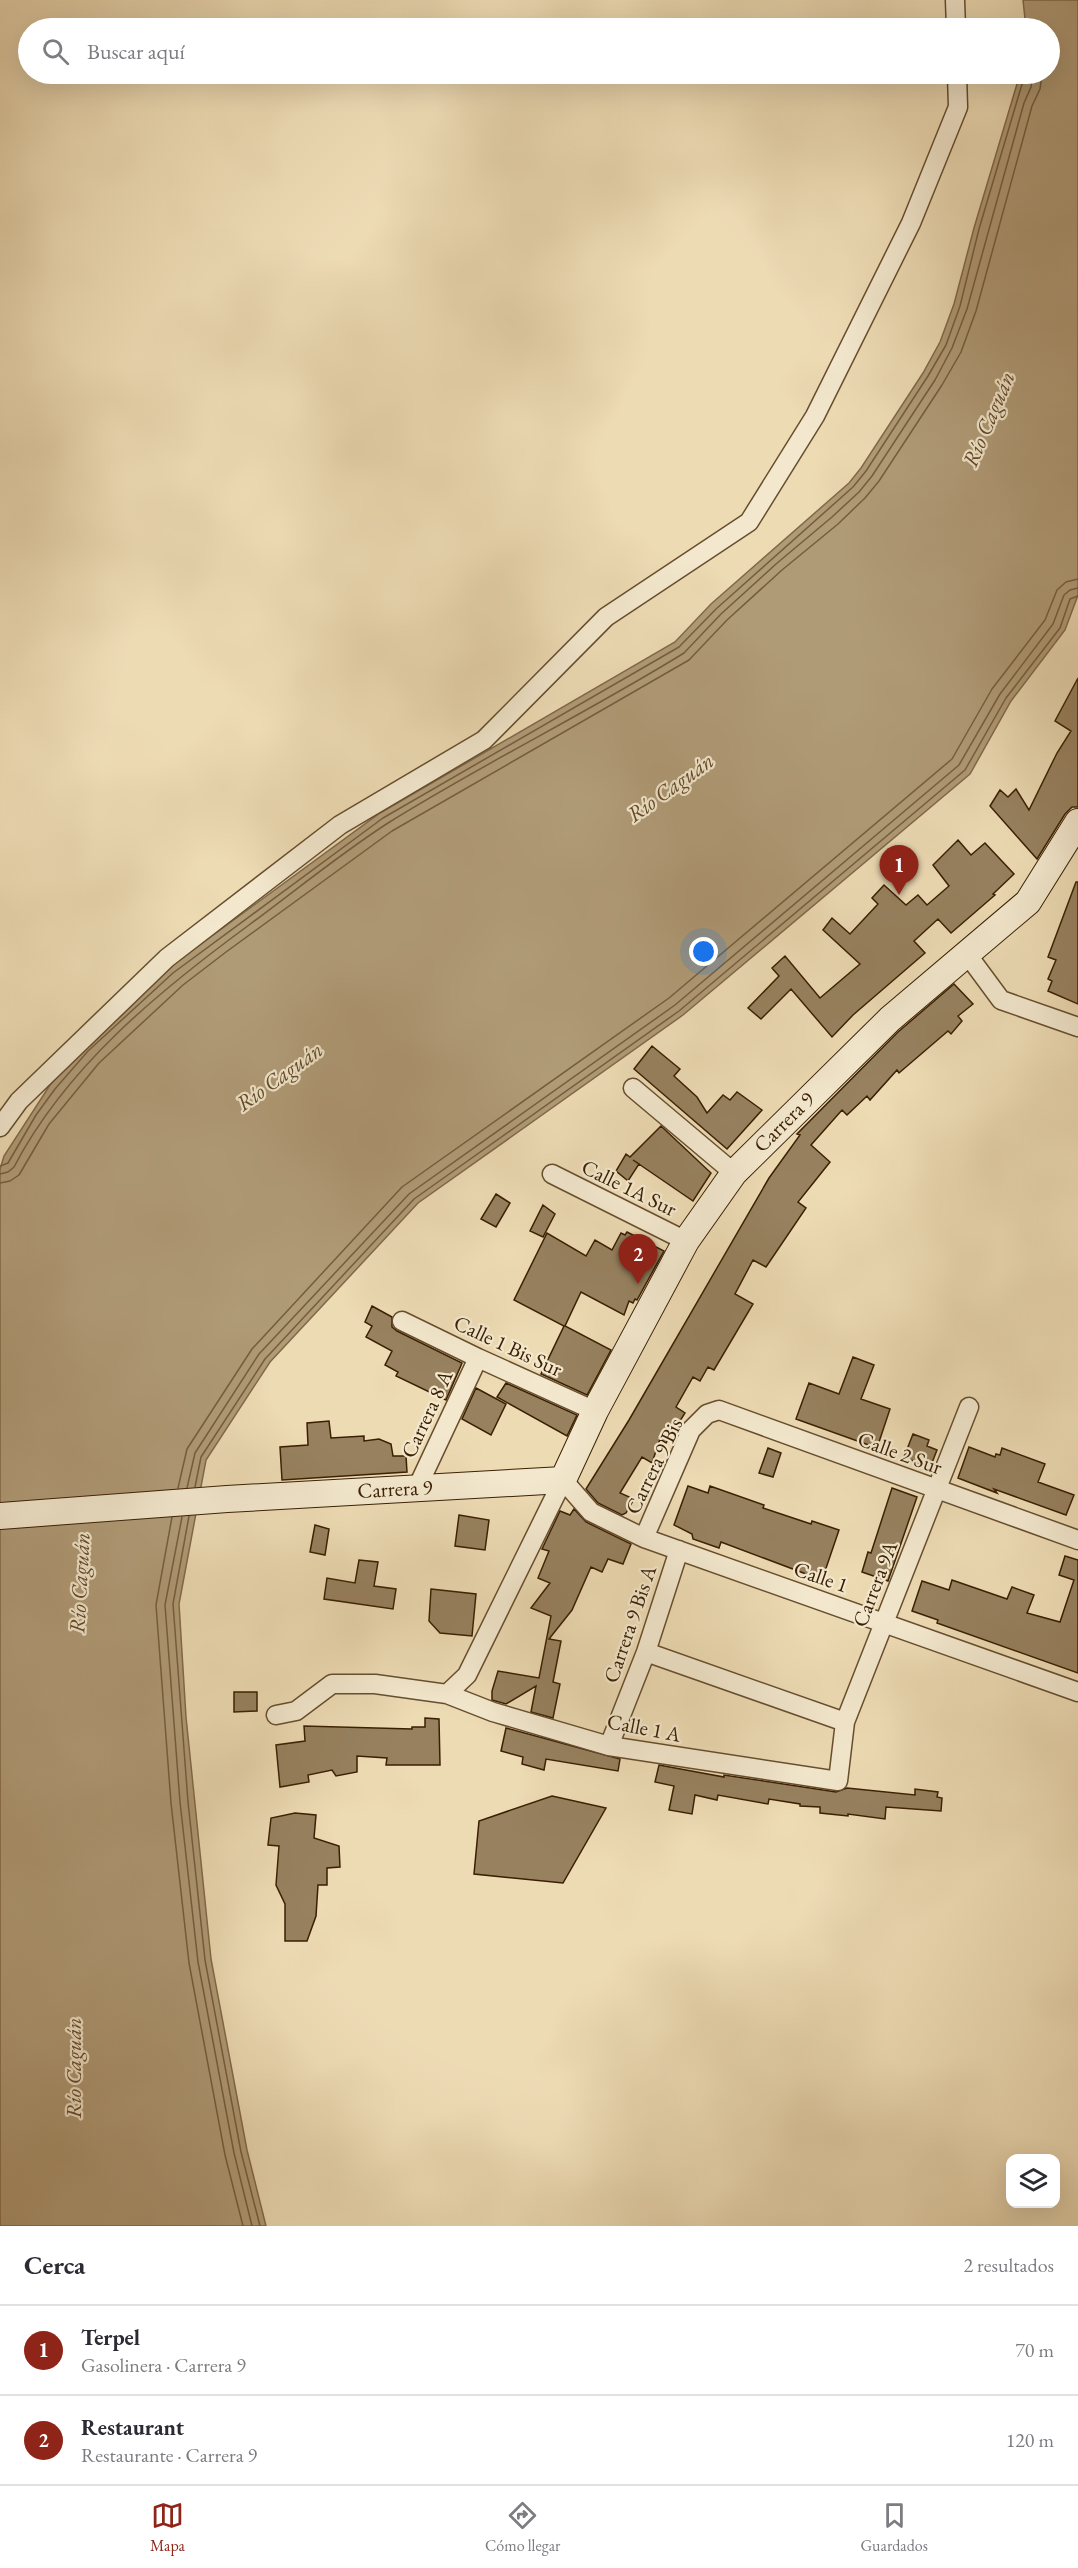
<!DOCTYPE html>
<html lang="es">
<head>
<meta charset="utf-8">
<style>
  body { margin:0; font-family:"EB Garamond",serif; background:#f7f7f7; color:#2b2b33 }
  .controls { position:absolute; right:18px; bottom:18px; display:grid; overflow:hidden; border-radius:12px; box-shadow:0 6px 24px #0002 }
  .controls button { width:54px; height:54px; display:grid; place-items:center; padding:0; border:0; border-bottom:2px solid #e1e1e2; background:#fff; color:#2b2b33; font:30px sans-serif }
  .you { position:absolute; left:704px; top:952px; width:21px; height:21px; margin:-15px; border:4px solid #fff; border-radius:50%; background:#1a73e8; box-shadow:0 0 0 9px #1a73e833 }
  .badge { display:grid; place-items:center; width:39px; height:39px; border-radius:50%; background:#8f2418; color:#fff; font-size:20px; font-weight:700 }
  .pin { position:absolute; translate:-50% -50px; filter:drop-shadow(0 2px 3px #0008) }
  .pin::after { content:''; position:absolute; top:32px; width:21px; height:18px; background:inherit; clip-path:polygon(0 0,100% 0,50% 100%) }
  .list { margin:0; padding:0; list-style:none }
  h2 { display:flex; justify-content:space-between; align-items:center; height:78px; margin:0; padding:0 24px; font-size:26px }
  h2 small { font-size:20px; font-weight:400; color:#7c7c81 }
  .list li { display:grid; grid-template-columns:39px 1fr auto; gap:18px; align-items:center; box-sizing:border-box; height:90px; padding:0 24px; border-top:2px solid #e1e1e2 }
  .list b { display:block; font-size:22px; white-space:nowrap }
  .list p { margin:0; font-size:20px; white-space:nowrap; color:#7c7c81 }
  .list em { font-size:20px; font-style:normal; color:#7c7c81 }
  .icon { flex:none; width:33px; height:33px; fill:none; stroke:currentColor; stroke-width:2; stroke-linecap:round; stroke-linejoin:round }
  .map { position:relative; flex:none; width:1078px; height:2226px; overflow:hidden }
  .search { position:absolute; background:#fff; box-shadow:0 6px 24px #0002; left:18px; right:18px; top:18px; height:66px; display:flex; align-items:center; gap:15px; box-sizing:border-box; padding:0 21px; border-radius:33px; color:#7c7c81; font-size:22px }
  .sheet { height:258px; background:#fff }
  nav { display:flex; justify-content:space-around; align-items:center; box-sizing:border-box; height:84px; border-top:2px solid #e1e1e2; background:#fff; font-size:16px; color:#7c7c81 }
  nav a { display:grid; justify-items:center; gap:3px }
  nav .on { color:#8f2418 }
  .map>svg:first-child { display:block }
  .water { fill:#b09b77; stroke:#816948; stroke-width:1.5 }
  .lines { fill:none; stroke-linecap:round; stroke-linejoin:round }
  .shore { stroke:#755d3c; stroke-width:1.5 }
  .building { fill:#97815f; stroke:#3a1f02; stroke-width:1.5 }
  .street-casing { stroke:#674e2e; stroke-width:21 }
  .secondary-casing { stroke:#3a1f02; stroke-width:28 }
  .street { stroke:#f3e8ce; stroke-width:18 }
  .secondary { stroke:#f3e8ce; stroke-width:26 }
  .labels { text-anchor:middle; stroke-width:4.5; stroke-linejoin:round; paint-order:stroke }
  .street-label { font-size:21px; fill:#3a1f02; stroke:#f3e8ce }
  .water-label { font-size:22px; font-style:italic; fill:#634a2b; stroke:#f3e8ce }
</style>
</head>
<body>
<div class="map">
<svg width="1078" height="2226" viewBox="0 0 1078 2226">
  <rect width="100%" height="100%" fill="#eddbb4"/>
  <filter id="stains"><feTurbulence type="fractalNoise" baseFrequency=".00333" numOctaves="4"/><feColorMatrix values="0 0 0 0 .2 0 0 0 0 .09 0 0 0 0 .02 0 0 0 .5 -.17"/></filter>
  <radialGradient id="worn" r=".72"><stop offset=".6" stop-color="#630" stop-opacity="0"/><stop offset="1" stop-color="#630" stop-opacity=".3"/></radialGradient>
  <!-- water -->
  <path class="water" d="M1023,0H1078V595L1065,630L1011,701L970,774L683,1015L418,1203L270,1362L206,1460L179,1604L186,1717L211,1959L247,2150L266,2226H0V1169L4,1156L50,1085L84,1047L168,968L380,813L675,642L711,604L849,483L861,468L923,373L940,342L954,304L974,228L1020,74H1050V28H1026Z"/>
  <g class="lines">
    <!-- shore -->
    <path class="shore" d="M0,1166L8,1163L36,1115L55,1089L88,1051L173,973L383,818L679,647L716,609L853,487L866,471L928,376L946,345L960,306L979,229L1025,74
      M0,1174L8,1172L14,1167C66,1067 159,991 249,925C295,891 340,854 388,823C484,763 587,713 684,653L721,614L776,564L832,517L859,492L872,476L935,380L952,348L967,309L1024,103L1031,87L1033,74
      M0,1183L10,1181L19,1175L49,1124L99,1063L183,985L226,952L392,831L689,660L727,620L782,570L838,524L865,498L879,481L942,385L961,352L976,311L1032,106L1040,89L1042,74
      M195,1487L201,1457L265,1359L414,1199L679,1011L965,770L1006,698L1060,628L1070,599L1078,596
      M178,1488L187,1449L252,1349L402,1187L669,998L952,759L992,689L1045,620L1057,590L1066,582L1078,579
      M187,1488L195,1453L259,1354L409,1194L675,1005L959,765L1000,694L1053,624L1064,595L1070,590L1078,588
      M189,1516L173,1604L188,1802L205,1960L241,2152L260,2226
      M172,1517L156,1605L171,1803L189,1963L225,2155L243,2226
      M182,1517L165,1605L180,1802L198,1962L234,2153L252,2226"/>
  </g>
  <!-- building -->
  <path class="building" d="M1078,678V807H1072L1065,814L1037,859L990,806L1000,790L1008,797L1016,789L1029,810L1057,753L1071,731L1055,721Z
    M958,840L971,855L985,843L1014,874L993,894L995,895L951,933L938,919L914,941L925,953L853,1015L832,1037L791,989L761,1019L748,1008L779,976L772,968L785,956L820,998L860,964L823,930L832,918L850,934L878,904L872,898L884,885L906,905L918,895L927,905L949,886L933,865Z
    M1076,882H1078V1004L1048,991L1052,981L1048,979L1056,960L1048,957Z
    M954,984L973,1004L958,1016L962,1021L951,1034L948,1031L899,1073L897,1070L870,1100L867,1096L847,1115L842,1110L811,1145L830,1162L798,1202L806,1208L766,1267L753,1260L735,1294L753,1304L714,1370L708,1367L700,1381L693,1377L676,1407L685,1413L666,1443L660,1439L652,1463L642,1457L620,1493L634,1499L626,1513L622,1515L598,1503L586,1489L629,1420L769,1178L800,1135L797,1134L898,1032Z
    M652,1046L680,1069L674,1076L697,1097L707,1113L723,1095L730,1100L737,1092L762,1110L727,1149L634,1069Z
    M661,1126L711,1173L693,1201L633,1160L639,1164L628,1181L616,1171L626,1154L630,1157Z
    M496,1194L510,1203L496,1227L481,1219Z
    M543,1205L555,1214L543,1237L530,1231Z
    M627,1232L664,1251L637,1300L635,1299L633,1303L629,1301L624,1315L581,1292L565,1326L611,1350L587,1395L541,1374L564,1326L514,1300L547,1233L586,1256L595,1240L612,1250L621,1233L625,1235Z
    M372,1306L392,1317V1327L397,1331L462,1363L446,1400L396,1376L398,1372L385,1365L392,1351L366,1337L372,1326L365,1322Z
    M853,1357L874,1365L861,1399L890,1409L877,1448L796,1419L809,1383L839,1394Z
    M506,1383L577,1415L567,1436L497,1397Z
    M476,1388L506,1404L491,1435L462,1419Z
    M329,1421L331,1438L364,1436V1441L379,1439L391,1444L393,1456H406L407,1472L282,1480L280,1447L308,1445L307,1423Z
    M913,1434L929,1440L927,1446L937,1450L930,1468L904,1457Z
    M969,1447L995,1457L996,1454L1000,1455L1002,1448L1045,1464L1038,1482L1074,1495L1066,1515L994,1489L997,1493L958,1478Z
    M768,1448L781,1453L773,1477L759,1473Z
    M688,1486L708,1493L710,1486L764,1505L763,1508L811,1524L812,1521L839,1530L822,1580L721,1542L719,1548L693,1539L692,1534L674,1525Z
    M892,1488L917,1497L888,1581L862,1572L868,1552L871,1553Z
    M574,1509L586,1522L631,1544L623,1564L608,1559L602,1572L591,1567L572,1610L549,1639L561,1641L553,1682L560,1684L553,1718L531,1712L536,1686L506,1704L492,1700V1691L498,1671L539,1678L551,1616L531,1608L550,1583L538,1578L549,1551L542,1549L560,1511L570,1515Z
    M459,1515L489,1520L485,1550L455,1546Z
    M315,1525L329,1529L325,1555L310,1552Z
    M1065,1556L1078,1560V1673L937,1623L938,1620L912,1611L922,1581L949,1590L952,1580L1007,1599L1012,1587L1034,1595L1027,1613L1060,1622L1074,1580L1059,1575Z
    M359,1560L378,1562L374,1586L396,1589L393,1609L324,1599L327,1578L355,1583Z
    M431,1589L476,1594L472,1636L440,1633L429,1621Z
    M234,1692H257V1711L234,1712Z
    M425,1718L439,1719L440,1765H386L387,1758L357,1756V1772L336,1776L332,1770L308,1775L309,1782L280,1787L276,1745L305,1741L304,1726L412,1729V1727H425Z
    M506,1728L620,1759L618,1771L546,1759L544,1770L522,1764L523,1757L501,1751Z
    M659,1765L724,1777V1775L836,1792L847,1788L915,1795V1789L938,1792L937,1797L942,1798L941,1811L886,1807L885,1819L848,1814V1816L820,1813V1807L800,1806V1804L769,1799L768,1804L718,1795L717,1800L695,1795L692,1814L669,1810L674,1786L655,1782Z
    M552,1796L606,1808L563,1883L474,1874L479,1821Z
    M295,1813L316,1815L314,1838L339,1846L340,1867L327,1868V1885H318L316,1916L307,1941H285V1904L276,1885L279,1846L268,1845L271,1818Z"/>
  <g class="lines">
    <defs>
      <path id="street" d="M955,0L956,28
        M967,954L1001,1000L1078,1027
        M633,1088L734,1173
        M0,1127L19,1101L167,958L340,825L484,740L606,617L749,522L815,416L911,223L958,107L957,74
        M552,1174L686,1241
        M402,1321L478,1358L595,1411
        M417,1488L478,1358
        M644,1538L691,1430L707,1414L719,1410L1078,1540
        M646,1652L845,1722
        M447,1694L467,1675L563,1480L591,1512L644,1538L1078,1692
        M276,1715L296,1711L332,1684H375L447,1694L493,1712L609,1746L838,1781L845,1722L969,1407
        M609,1746L646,1652L679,1550"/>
      <path id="secondary" d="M0,1516L227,1499L563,1480L595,1411L686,1241L734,1173L890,1019L1028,902L1078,822"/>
    </defs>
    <!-- street casing -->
    <use href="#street" class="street-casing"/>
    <!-- secondary casing -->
    <use href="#secondary" class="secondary-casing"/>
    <!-- street -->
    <use href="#street" class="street"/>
    <!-- secondary -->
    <use href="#secondary" class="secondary"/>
  </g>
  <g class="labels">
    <!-- street labels -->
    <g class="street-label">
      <text transform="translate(784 1122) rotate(-45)" y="7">Carrera 9</text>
      <text transform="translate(629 1188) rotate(26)" y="7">Calle 1A Sur</text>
      <text transform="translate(508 1346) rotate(25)" y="7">Calle 1 Bis Sur</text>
      <text transform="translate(427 1414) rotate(-65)" y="7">Carrera 8 A</text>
      <text transform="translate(900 1453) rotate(20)" y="7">Calle 2 Sur</text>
      <text transform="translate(654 1466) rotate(-64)" y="7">Carrera 9 Bis</text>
      <text transform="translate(395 1489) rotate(-3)" y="7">Carrera 9</text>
      <text transform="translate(821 1577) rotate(19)" y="7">Calle 1</text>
      <text transform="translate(875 1584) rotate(-69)" y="7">Carrera 9A</text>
      <text transform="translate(630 1624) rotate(-71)" y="7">Carrera 9 Bis A</text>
      <text transform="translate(644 1728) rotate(11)" y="7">Calle 1 A</text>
    </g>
    <!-- water labels -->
    <g class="water-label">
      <text transform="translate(988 419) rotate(-67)" y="8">Río Caguán</text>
      <text transform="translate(670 787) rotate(-36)" y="8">Río Caguán</text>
      <text transform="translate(279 1076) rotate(-36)" y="8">Río Caguán</text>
      <text transform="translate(79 1583) rotate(-87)" y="8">Río Caguán</text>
      <text transform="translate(73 2068) rotate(-90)" y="8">Río Caguán</text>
    </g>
  </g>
  <rect width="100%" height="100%" filter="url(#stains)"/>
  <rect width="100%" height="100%" fill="url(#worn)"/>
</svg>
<div class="controls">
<button><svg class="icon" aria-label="layers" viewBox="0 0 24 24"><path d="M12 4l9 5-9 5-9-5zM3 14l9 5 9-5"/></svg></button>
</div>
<div class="you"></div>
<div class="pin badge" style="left:899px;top:895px">1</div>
<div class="pin badge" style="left:638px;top:1284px">2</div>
<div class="search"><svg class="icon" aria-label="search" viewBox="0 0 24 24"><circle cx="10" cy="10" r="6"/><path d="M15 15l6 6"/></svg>Buscar aquí</div>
</div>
<section class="sheet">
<h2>Cerca<small>2 resultados</small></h2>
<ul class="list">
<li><span class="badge">1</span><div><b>Terpel</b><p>Gasolinera · Carrera 9</p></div><em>70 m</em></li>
<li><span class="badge">2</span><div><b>Restaurant</b><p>Restaurante · Carrera 9</p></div><em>120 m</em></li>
</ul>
</section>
<nav>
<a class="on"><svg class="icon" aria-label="map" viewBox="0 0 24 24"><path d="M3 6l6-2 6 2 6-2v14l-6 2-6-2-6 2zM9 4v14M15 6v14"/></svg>Mapa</a>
<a><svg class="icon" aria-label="directions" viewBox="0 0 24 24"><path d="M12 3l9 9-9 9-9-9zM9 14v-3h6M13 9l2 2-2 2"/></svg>Cómo llegar</a>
<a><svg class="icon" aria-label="saved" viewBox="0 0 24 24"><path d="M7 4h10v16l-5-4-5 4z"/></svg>Guardados</a>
</nav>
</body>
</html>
